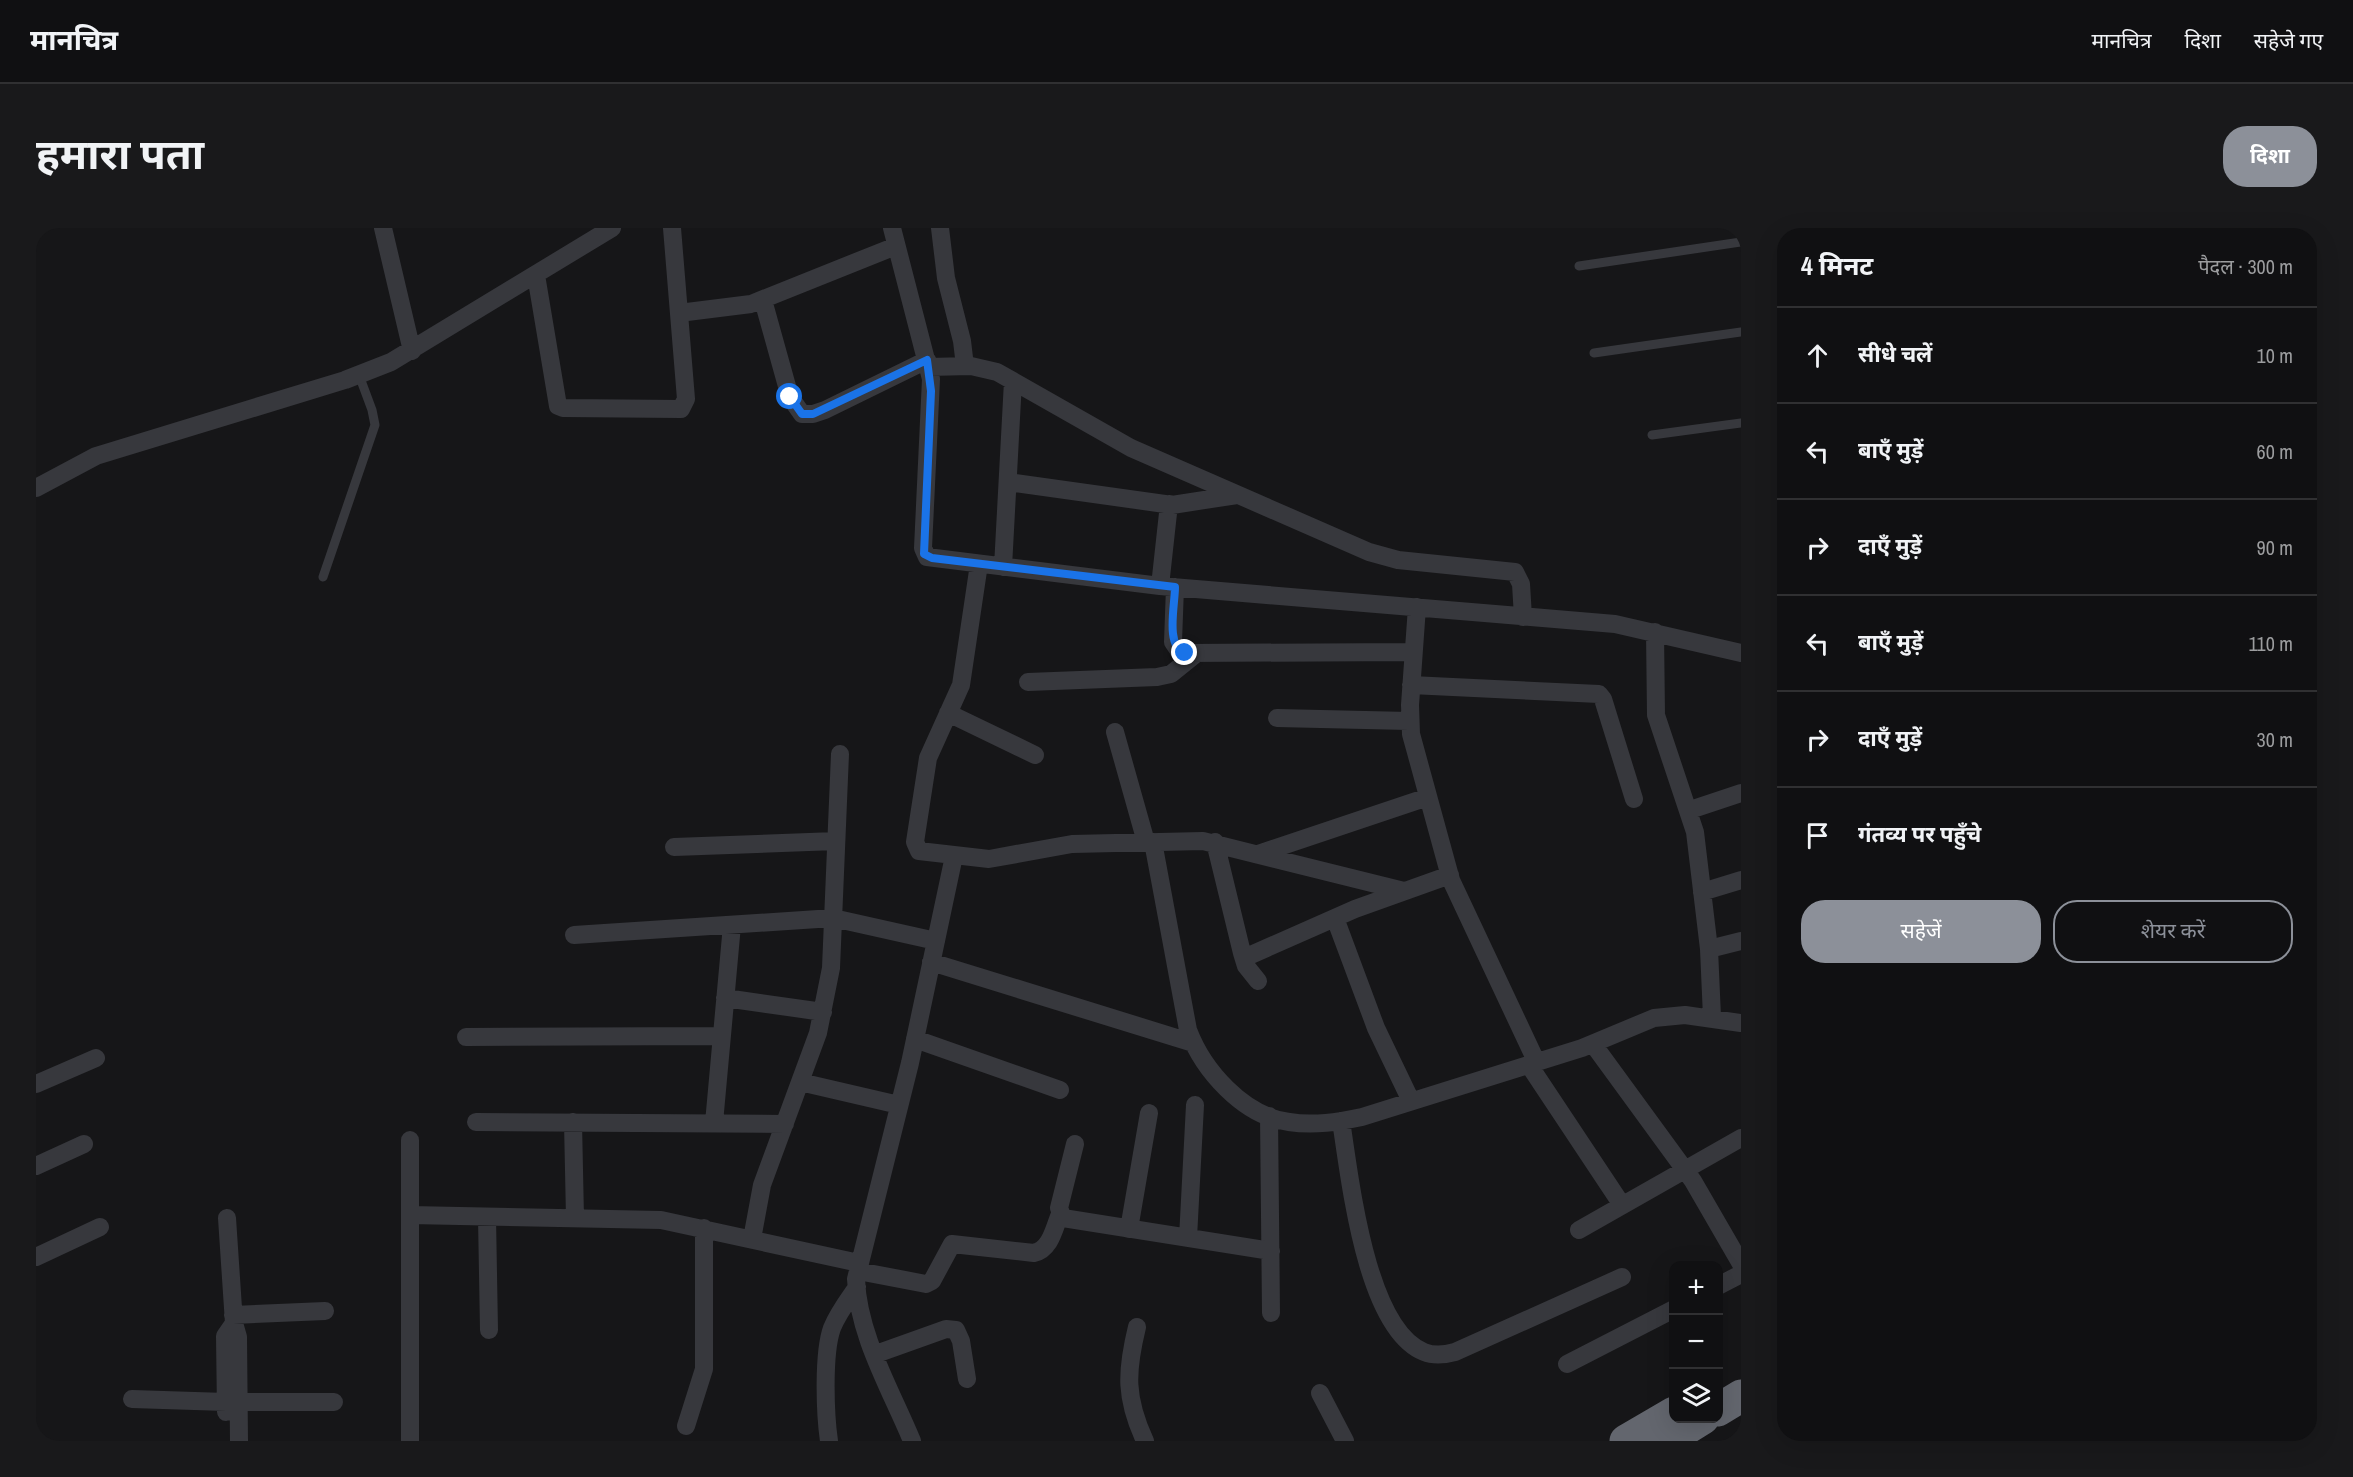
<!DOCTYPE html>
<html lang="hi">
<head>
<meta charset="utf-8">
<style>
  body { margin:0; font-family:"Archivo Narrow","Noto Sans Devanagari",sans-serif; background:#19191b; color:#f1f3f6 }
  .controls { position:absolute; right:18px; bottom:18px; display:grid; overflow:hidden; border-radius:12px; box-shadow:0 6px 24px #0002 }
  .controls button { width:54px; height:54px; display:grid; place-items:center; padding:0; border:0; border-bottom:2px solid #303032; background:#101012; color:#f1f3f6; font:30px sans-serif }
  .stop { position:absolute; width:18px; height:18px; margin:-14px; border:4px solid #1a73e8; border-radius:50%; background:#fff }
  .stop.end { background:#1a73e8; border-color:#fff; box-shadow:0 2px 6px #0008 }
  .list { margin:0; padding:0; list-style:none }
  h2 { display:flex; justify-content:space-between; align-items:center; height:78px; margin:0; padding:0 24px; font-size:26px }
  h2 small { font-size:20px; font-weight:400; color:#9c9d9f }
  .list li { display:grid; grid-template-columns:39px 1fr auto; gap:18px; align-items:center; box-sizing:border-box; height:96px; padding:0 24px; border-top:2px solid #303032 }
  .list b { display:block; font-size:22px; white-space:nowrap }
  .list em { font-size:20px; font-style:normal; color:#9c9d9f }
  .actions { display:flex; gap:12px; padding:18px 24px }
  .actions a { flex:1; padding:14px 0; border:2px solid #8c9099; border-radius:24px; text-align:center; font-size:21px; color:#8c9099 }
  .actions .main { background:#8c9099; color:#fff }
  .icon { flex:none; width:33px; height:33px; fill:none; stroke:currentColor; stroke-width:2; stroke-linecap:round; stroke-linejoin:round }
  .map { position:relative; flex:none; width:1705px; height:1213px; overflow:hidden; border-radius:24px }
  header { display:flex; align-items:center; gap:36px; box-sizing:border-box; height:84px; padding:0 30px; background:#101012; border-bottom:2px solid #303032 }
  header strong { font-size:28px }
  nav { display:flex; gap:33px; margin-inline-start:auto; font-size:21px }
  .intro { display:flex; align-items:center; justify-content:space-between; box-sizing:border-box; height:144px; padding:0 36px }
  h1 { margin:0; font-size:42px }
  .button { padding:15px 27px; border-radius:24px; background:#8c9099; color:#fff; font-size:21px; font-weight:700 }
  main { display:flex; gap:36px; padding:0 36px }
  aside { flex:1; background:#101012; border-radius:24px; box-shadow:0 6px 24px #0002 }
  .map>svg:first-child { display:block }
  .lines { fill:none; stroke-linecap:round; stroke-linejoin:round }
  .lane { stroke:#37383d; stroke-width:9 }
  .street { stroke:#37383d; stroke-width:18 }
  .highway { stroke:#63666e; stroke-width:33 }
  .route { stroke:#1a73e8; stroke-width:8 }
</style>
</head>
<body>
<header>
<strong>मानचित्र</strong>
<nav><a>मानचित्र</a><a>दिशा</a><a>सहेजे गए</a></nav>
</header>
<div class="intro"><h1>हमारा पता</h1><a class="button">दिशा</a></div>
<main>
<div class="map">
<svg width="1705" height="1213" viewBox="0 0 1705 1213">
  <rect width="100%" height="100%" fill="#161618"/>
  <g class="lines">
    <!-- lane -->
    <path class="lane" d="M1543,38L1705,14
      M1558,125L1705,104
      M1616,207L1705,195
      M287,349L339,197L336,182L323,147"/>
    <!-- street -->
    <path class="street" d="M347,0L376,123
      M856,0L895,151L887,320L891,329L1124,358L1579,396L1705,425
      M904,0L910,50L926,113L929,138
      M500,47L522,178L527,180L645,181L650,171L636,0
      M727,72L754,169L766,186H777L789,182L891,132
      M643,85L715,76L860,18
      M892,139L935,138L961,144L1095,220L1333,324L1362,332L1479,344L1485,356L1487,389
      M972,254L1136,277L1201,267
      M0,260L60,228L309,152L355,134L576,0
      M943,336L925,457L892,530L879,614L883,623L953,631L1036,616L1167,613L1368,663
      M967,339L977,153
      M1124,358L1133,276
      M1139,359L1137,414L1143,423L1149,425L1377,424
      M1381,379L1374,477L1375,506L1415,652L1501,835
      M1619,404L1620,487L1659,604L1673,721L1676,789
      M992,454L1121,449L1135,446L1161,425
      M1375,457L1563,466L1567,471L1598,571
      M912,485L999,527
      M1241,490L1373,493
      M1079,504L1110,614
      M1654,582L1705,565
      M1117,614L1152,802C1167,842 1207,888 1253,894C1278,898 1302,894 1326,889L1546,820L1618,790L1649,787L1705,795
      M1179,614L1206,725L1210,738L1222,753
      M638,619L800,613
      M1222,626L1392,569
      M1666,664L1705,652
      M1299,690L1340,800L1375,873
      M538,707L797,690L900,713
      M1673,721L1705,713
      M1208,730L1319,681L1414,647
      M895,734L1157,815
      M689,770L787,784
      M430,809L686,808
      M879,811L1024,862
      M1557,816L1657,953L1705,1036
      M1493,837L1586,977
      M764,854L863,877
      M0,856L60,830
      M1233,888L1235,1085
      M1305,893C1314,949 1329,1100 1388,1124C1398,1128 1408,1127 1419,1124L1586,1049
      M440,894L749,896
      M537,894L539,990
      M678,895L696,697
      M1039,916L1023,980L1027,990L1235,1023
      M0,938L48,916
      M374,987L625,992L823,1035
      M451,989L453,1102
      M191,990L198,1095L202,1109L203,1213
      M1093,1001L1113,885
      M1543,1002L1705,910
      M1152,1010L1159,877
      M716,1011L726,957L782,805L795,740L804,526
      M0,1029L64,999
      M822,1043L890,1056L896,1053L916,1016L998,1025C1015,1021 1018,1000 1024,986
      M1682,1058L1705,1046
      M197,1087L289,1083
      M1101,1099C1090,1144 1089,1170 1109,1213
      M840,1126L910,1101L920,1102L925,1113L931,1151
      M1531,1136L1638,1081
      M1284,1165L1309,1213
      M96,1171L190,1174H298
      M190,1184L189,1108L198,1095
      M650,1198L668,1141V1000
      M374,1213V912
      M793,1213C789,1185 787,1125 796,1100C802,1085 812,1072 821,1059
      M876,1213C855,1162 822,1107 820,1051L874,835L918,628"/>
    <!-- highway -->
    <path class="highway" d="M1682,1182L1705,1168
      M1590,1213L1638,1185
      M1630,1213L1667,1190"/>
  </g>
  <g class="lines">
    <!-- route -->
    <path class="route" d="M754,169L766,186H777L891,132L895,163L888,326L896,330L1139,359C1139,377 1129,419 1149,425"/>
  </g>
</svg>
<div class="controls">
<button>+</button>
<button>−</button>
<button><svg class="icon" aria-label="layers" viewBox="0 0 24 24"><path d="M12 4l9 5-9 5-9-5zM3 14l9 5 9-5"/></svg></button>
</div>
<div class="stop" style="left:754px;top:169px"></div>
<div class="stop end" style="left:1149px;top:425px"></div>
</div>
<aside>
<h2>4 मिनट<small>पैदल · 300 m</small></h2>
<ul class="list">
<li><svg class="icon" aria-label="ahead" viewBox="0 0 24 24"><path d="M12 20V5M6 11l6-6 6 6"/></svg><div><b>सीधे चलें</b></div><em>10 m</em></li>
<li><svg class="icon" aria-label="left" viewBox="0 0 24 24"><path d="M17 20v-9H6M10 6l-5 5 5 5"/></svg><div><b>बाएँ मुड़ें</b></div><em>60 m</em></li>
<li><svg class="icon" aria-label="right" viewBox="0 0 24 24"><path d="M7 20v-9h11M14 6l5 5-5 5"/></svg><div><b>दाएँ मुड़ें</b></div><em>90 m</em></li>
<li><svg class="icon" aria-label="left" viewBox="0 0 24 24"><path d="M17 20v-9H6M10 6l-5 5 5 5"/></svg><div><b>बाएँ मुड़ें</b></div><em>110 m</em></li>
<li><svg class="icon" aria-label="right" viewBox="0 0 24 24"><path d="M7 20v-9h11M14 6l5 5-5 5"/></svg><div><b>दाएँ मुड़ें</b></div><em>30 m</em></li>
<li><svg class="icon" aria-label="arrive" viewBox="0 0 24 24"><path d="M6 21V4h12l-3 4 3 4H6"/></svg><div><b>गंतव्य पर पहुँचे</b></div></li>
</ul>
<div class="actions"><a class="main">सहेजें</a><a>शेयर करें</a></div>
</aside>
</main>
</body>
</html>
